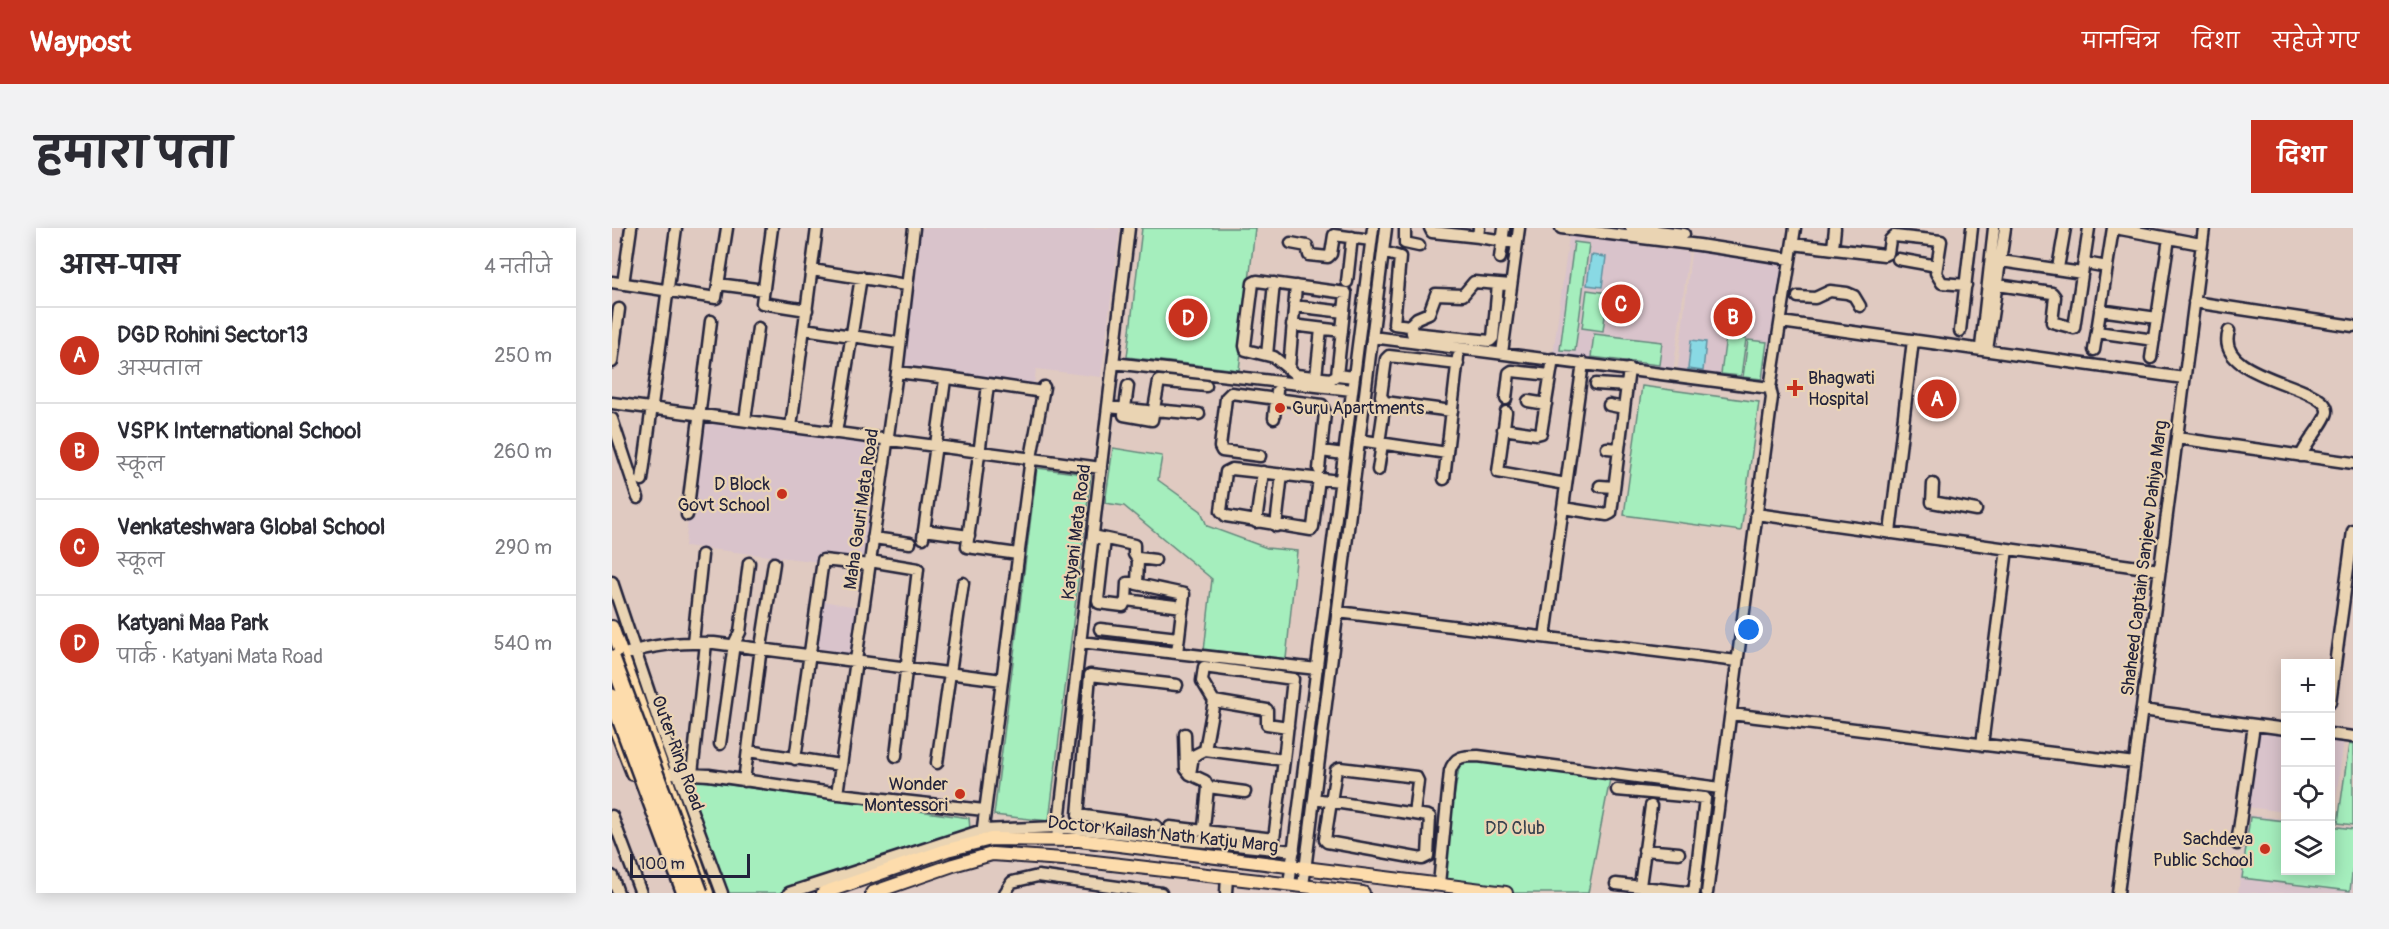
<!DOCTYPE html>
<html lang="hi">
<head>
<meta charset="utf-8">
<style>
  body { margin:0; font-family:Pangolin,"Playpen Sans Deva",sans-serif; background:#f2f2f3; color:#2b2b33 }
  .controls { position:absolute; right:18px; bottom:18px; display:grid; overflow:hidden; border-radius:0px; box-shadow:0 3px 15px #0003 }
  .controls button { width:54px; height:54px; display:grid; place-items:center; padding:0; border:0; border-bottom:2px solid #e1e1e2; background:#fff; color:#2b2b33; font:30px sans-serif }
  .scale { position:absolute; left:18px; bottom:15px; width:120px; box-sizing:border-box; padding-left:6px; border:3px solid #22223b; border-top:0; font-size:16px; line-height:21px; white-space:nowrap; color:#22223b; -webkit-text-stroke:4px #ead4b3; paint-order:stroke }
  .you { position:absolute; left:1137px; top:402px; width:21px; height:21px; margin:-15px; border:4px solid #fff; border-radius:50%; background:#1a73e8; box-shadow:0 0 0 9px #1a73e833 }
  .badge { display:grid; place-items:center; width:39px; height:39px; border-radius:50%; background:#c8321e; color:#fff; font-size:20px; font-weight:700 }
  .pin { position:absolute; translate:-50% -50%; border:3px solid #fff; box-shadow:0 2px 6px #0006 }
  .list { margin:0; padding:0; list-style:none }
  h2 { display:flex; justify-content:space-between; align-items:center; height:78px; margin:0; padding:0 24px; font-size:26px }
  h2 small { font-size:20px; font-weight:400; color:#7c7c81 }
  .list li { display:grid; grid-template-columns:39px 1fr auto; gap:18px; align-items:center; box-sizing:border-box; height:96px; padding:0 24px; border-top:2px solid #e1e1e2 }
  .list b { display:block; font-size:22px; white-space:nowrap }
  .list p { margin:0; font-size:20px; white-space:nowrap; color:#7c7c81 }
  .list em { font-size:20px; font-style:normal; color:#7c7c81 }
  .icon { flex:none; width:33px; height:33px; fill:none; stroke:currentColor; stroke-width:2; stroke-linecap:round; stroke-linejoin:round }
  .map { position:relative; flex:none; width:1741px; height:665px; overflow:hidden; border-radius:0px }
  header { display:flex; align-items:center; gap:36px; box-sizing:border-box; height:84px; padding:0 30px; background:#c8321e; color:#fff }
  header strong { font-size:28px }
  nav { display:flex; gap:33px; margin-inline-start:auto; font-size:21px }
  .intro { display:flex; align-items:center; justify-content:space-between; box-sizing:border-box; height:144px; padding:0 36px }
  h1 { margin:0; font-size:42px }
  .button { padding:15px 27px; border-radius:0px; background:#c8321e; color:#fff; font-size:21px; font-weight:700 }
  main { display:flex; gap:36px; padding:0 36px }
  aside { flex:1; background:#fff; border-radius:0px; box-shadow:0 3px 15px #0003 }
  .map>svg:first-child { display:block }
  .built { fill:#d9c3cb }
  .green { fill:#a5eebd; stroke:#64887c; stroke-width:1.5 }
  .water { fill:#89d9e4; stroke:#6090a0; stroke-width:1.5 }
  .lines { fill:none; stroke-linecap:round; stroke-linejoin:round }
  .minor-casing { stroke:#22223b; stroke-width:15 }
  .major-casing { stroke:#22223b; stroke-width:16 }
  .minor { stroke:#ead4b3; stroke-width:10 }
  .major { stroke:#fddcac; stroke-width:12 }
  .rail { stroke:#22223b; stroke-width:2 }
  .highway-bridge-casing { stroke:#22223b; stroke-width:20; stroke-linecap:butt }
  .highway-bridge { stroke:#fddcac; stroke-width:15 }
  .poi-dot { fill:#c8321e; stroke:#ead4b3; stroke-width:2 }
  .labels { text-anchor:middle; stroke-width:4.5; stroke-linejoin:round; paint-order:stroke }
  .poi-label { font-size:18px; fill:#22223b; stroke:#ead4b3; text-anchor:end }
  .street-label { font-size:18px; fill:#22223b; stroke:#ead4b3 }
  .park-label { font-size:18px; fill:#36414e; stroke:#ead4b3 }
</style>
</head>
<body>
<header>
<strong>Waypost</strong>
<nav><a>मानचित्र</a><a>दिशा</a><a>सहेजे गए</a></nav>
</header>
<div class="intro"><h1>हमारा पता</h1><a class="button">दिशा</a></div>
<main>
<aside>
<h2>आस-पास<small>4 नतीजे</small></h2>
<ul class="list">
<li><span class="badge">A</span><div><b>DGD Rohini Sector13</b><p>अस्पताल</p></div><em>250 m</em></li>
<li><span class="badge">B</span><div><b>VSPK International School</b><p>स्कूल</p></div><em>260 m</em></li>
<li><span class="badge">C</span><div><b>Venkateshwara Global School</b><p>स्कूल</p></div><em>290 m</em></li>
<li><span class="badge">D</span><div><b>Katyani Maa Park</b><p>पार्क · Katyani Mata Road</p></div><em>540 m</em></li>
</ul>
</aside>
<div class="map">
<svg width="1741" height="665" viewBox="0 0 1741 665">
  <rect width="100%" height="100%" fill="#e0cac1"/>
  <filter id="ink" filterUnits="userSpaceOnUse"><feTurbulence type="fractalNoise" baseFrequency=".0167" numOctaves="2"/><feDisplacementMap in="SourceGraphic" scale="12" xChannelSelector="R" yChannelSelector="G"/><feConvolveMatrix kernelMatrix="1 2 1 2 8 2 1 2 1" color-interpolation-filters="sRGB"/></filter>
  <g filter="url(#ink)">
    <!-- built -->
    <path class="built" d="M308,0H508L489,149L424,141L422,157L290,141Z
      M957,8L1077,24L1061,143L941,127Z
      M1080,16L1178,31L1159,156L1065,147Z
      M88,194L266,215L251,339L73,318Z
      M204,372L252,380L242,432L198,426Z
      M1646,502L1673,505V584L1636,579Z
      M1719,511L1732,513L1721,591L1718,590Z
      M1637,587L1673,591L1674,642H1718L1719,597L1741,599V665H1626Z"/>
    <!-- green -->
    <path class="green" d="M530,0H643L627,142L515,129Z
      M962,14L977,16L963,123L948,122Z
      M975,62L996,65L991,103L970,100Z
      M982,106L1050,114L1047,137L979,129Z
      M1114,108L1134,111L1129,148L1109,146Z
      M1136,112L1155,114L1150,151L1131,149Z
      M1030,158L1147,174L1129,303L1012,287Z
      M501,220L550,228L546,252L589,283L595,298L655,320L685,323L674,431L592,423L600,351L512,278L493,275Z
      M425,240L479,247L437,593L382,587Z
      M1737,516L1741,517V597L1726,595Z
      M849,528L999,546L976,665H894L827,656Z
      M83,552L357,590L358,601L175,665H115L76,556Z
      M1638,589L1673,593L1674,642H1718L1719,598L1741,601V638L1738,663L1630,650Z"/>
    <!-- water -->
    <path class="water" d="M979,27L994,29L990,59L975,57Z
      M1079,112L1094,114L1091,143L1076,141Z"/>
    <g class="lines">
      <defs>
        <path id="minor" d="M160,0L150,75L195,82
          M793,0V15L807,18
          M818,0L820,4L867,9
          M867,0L866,9L905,15
          M949,0L1087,17L1178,31
          M1019,0L1072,6
          M1503,0L1589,16
          M679,15L695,18L697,27L716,29L719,26L722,7L759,12
          M1181,16L1272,27L1276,25L1278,12L1282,8L1329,13L1324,45L1330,55L1354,57
          M1221,20L1223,0
          M771,24L788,29L782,96L797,98L805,90L817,85L824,66L851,67L862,54L899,57
          M888,30L892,0
          M1286,31L1325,38
          M1389,33L1470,45
          M1479,36L1495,39
          M1446,40L1453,0
          M200,42L294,57
          M0,54L104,70L115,0
          M735,54L740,9
          M11,56L19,0
          M106,56L152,62
          M1386,57L1440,65L1443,69L1440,94L1462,100L1477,0
          M1186,69L1203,70L1218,63L1235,65L1242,68L1248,78
          M1582,74L1741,98
          M682,78L732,84
          M1488,82L1545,90
          M1169,94L1572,150
          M680,97L730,103
          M799,98L800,105L878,113L881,110L886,56
          M192,101L287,115
          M1348,103L1360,0
          M1617,103C1600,152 1718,156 1715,184C1714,193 1694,215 1689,228
          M1485,104L1542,112
          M760,109L1158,160
          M1369,119L1382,0
          M1375,122L1393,0
          M1482,122L1501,0
          M890,125L907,0
          M655,127L662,55
          M1539,130L1557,10
          M0,134L7,81
          M501,135L740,162
          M677,141L684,58
          M285,144L336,150
          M725,147L719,151L684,147L662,129L634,122L633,118L641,55L645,53L734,65L725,147L742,149
          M704,149L709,101
          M984,156L1015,158
          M376,157L355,319L406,326
          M516,158L512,187L540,192L547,153L594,158
          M894,171L897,145L900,143L938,147
          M916,173L934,176
          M0,175L489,240
          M997,177L1012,180
          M496,179L535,183
          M543,182L587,186
          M840,183L773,174L769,168L774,131L777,128L846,136
          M894,184L886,244L954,256
          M662,190L665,163
          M0,191L26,270
          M133,192L146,100
          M179,199L205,0
          M891,201L925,206L929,205L941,131
          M224,205L249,49
          M1565,210L1741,235
          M747,212L835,225
          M767,215L773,174
          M995,220L1007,221
          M709,223L732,226
          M648,228L610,223L608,219L614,170L619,165L710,177L713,185L707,241
          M766,242L770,216
          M707,250L701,299L699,302L614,288L609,283L614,244L620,241L728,253
          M832,251L846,129
          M30,252L64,0
          M1321,256L1320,274L1364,282
          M988,258L1002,259
          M951,280L995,287L999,285L1017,141
          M1144,286L1548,342
          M75,287L99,93
          M644,294L651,244
          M664,298L670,246
          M312,302L357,308
          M1278,305L1301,112
          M481,308L522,317V326L526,332L525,356L572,366L565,425
          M261,310L298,315
          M311,310L333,152L336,150L431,164
          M493,311L486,372L487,375L511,378L514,372L571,379
          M526,330L543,332
          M258,333L306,341L284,528
          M0,354L50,503L110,665
          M514,372L515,355H524
          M726,384L1125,433
          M488,401L566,410
          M933,409L971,135
          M81,414L90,327
          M468,414L705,441
          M10,427C41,416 70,414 102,415L390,452
          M602,473L655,482V496L676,499
          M1718,474L1741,303
          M1530,482L1674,501
          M1119,486L1523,535
          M573,506L574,541L578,546L593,553L596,559L591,610
          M1718,506L1741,509
          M108,516L122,416L128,404L137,335
          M1370,517L1395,321
          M593,522L602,473L590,453L592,439L681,451L672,532
          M136,523L228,537
          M183,531L211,332L258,337
          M325,535L351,355
          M60,545L97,547L227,566L372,582
          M80,546L94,415
          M132,553L149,419L162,335
          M596,559L633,564
          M225,566L285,144L302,0
          M702,571L816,588L818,589L816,628L810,631L715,614L713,612L724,542L728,540L804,549L806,553L802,586
          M0,588L29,665
          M544,598L466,587L478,447L565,457
          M558,599L662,611L672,532L593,522L581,528L578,546
          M370,607L419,230L432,159
          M445,611L517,0
          M1625,616L1642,497
          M1032,622L1067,625
          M0,648L6,665
          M827,656L838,543C843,528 851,528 866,528L1108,560
          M1004,656L1082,665L1093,570L1005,562
          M677,657L761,0
          M691,658L774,0
          M177,665L371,602L446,599L682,623
          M393,665L400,654L426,648L549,665
          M614,665L615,649
          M1027,665L1039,578
          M1095,665L1160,169L1158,160L1183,0
          M1506,665L1592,0"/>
        <path id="major" d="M0,399L95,665
          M0,492L21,546
          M211,665L335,622L379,611L467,612L894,665
          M260,665L341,637L380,626L465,632L751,665"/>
      </defs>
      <!-- minor casing -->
      <use href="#minor" class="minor-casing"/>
      <!-- major casing -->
      <use href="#major" class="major-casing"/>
      <!-- minor -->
      <use href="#minor" class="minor"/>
      <!-- major -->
      <use href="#major" class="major"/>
      <!-- rail -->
      <path class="rail" d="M0,488L65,665"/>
      <defs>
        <path id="highway-bridge" d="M0,430L88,665
          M0,469L73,665"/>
      </defs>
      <!-- highway-bridge casing -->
      <use href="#highway-bridge" class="highway-bridge-casing"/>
      <!-- highway-bridge -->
      <use href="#highway-bridge" class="highway-bridge"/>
    </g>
  </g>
  <!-- markers -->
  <g class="poi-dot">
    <path d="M1180 151h6v6h6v6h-6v6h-6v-6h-6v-6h6z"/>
    <circle cx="668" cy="180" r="6"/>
    <circle cx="170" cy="266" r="6"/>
    <circle cx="348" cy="566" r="6"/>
    <circle cx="1653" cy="621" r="6"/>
  </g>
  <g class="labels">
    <!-- poi labels -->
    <g class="poi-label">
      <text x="1196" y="156" text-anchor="start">Bhagwati<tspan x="1196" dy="21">Hospital</tspan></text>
      <text x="680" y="186" text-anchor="start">Guru Apartments</text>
      <text x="158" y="262">D Block<tspan x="158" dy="21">Govt School</tspan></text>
      <text x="336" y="562">Wonder<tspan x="336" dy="21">Montessori</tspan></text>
      <text x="1641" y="617">Sachdeva<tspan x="1641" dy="21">Public School</tspan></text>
    </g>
    <!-- street labels -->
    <g class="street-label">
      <text transform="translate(249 281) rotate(-82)" y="6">Maha Gauri Mata Road</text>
      <text transform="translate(464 304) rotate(-83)" y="6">Katyani Mata Road</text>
      <text transform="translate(1532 330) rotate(-83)" y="6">Shaheed Captain Sanjeev Dahiya Marg</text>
      <text transform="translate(66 525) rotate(70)" y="6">Outer Ring Road</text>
      <text transform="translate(551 606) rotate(6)" y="6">Doctor Kailash Nath Katju Marg</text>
    </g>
    <!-- park labels -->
    <g class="park-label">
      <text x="903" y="606">DD Club</text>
    </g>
  </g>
</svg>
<div class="controls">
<button>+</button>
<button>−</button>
<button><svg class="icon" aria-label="locate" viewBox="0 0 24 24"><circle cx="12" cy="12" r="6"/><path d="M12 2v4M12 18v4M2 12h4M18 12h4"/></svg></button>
<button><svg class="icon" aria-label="layers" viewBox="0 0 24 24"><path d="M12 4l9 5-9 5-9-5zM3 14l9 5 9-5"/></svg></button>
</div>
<div class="scale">100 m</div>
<div class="you"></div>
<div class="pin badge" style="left:1325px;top:171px">A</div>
<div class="pin badge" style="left:1121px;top:89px">B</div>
<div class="pin badge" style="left:1009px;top:76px">C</div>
<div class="pin badge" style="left:576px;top:90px">D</div>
</div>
</main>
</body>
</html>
